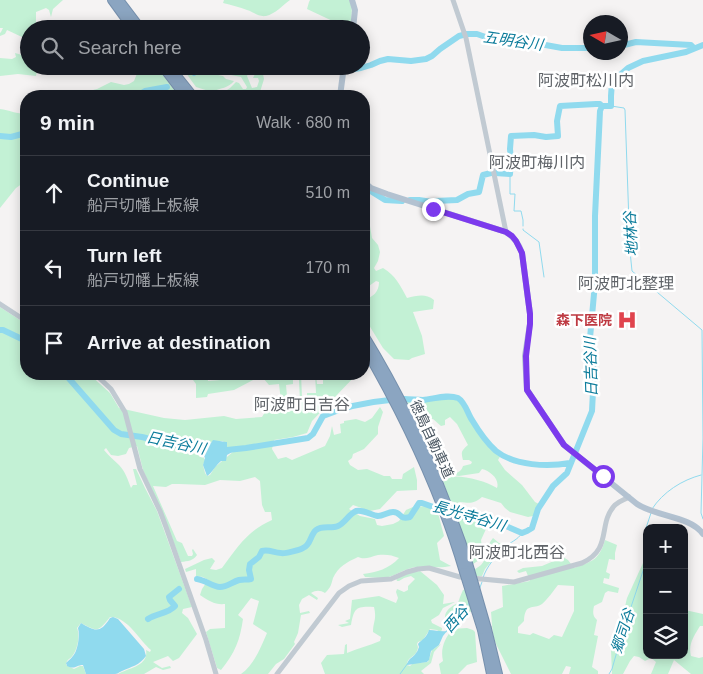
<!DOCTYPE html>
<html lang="en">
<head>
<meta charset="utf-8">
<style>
  body { margin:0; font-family:Arial,"Noto Sans JP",sans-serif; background:#242831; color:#f1f3f6 }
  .controls { position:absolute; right:15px; bottom:15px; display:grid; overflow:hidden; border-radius:10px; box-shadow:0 2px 12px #0003 }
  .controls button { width:45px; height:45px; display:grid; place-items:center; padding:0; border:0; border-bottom:1px solid #363941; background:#171b24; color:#f1f3f6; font:25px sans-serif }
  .compass { position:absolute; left:583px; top:15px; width:45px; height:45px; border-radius:50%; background:#171b24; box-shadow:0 2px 12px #0003; rotate:279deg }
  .stop { position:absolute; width:15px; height:15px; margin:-11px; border:4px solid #7c3aed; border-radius:50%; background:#fff }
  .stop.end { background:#7c3aed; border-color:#fff; box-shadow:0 1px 5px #0008 }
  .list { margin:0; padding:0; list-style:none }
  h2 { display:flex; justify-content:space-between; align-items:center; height:65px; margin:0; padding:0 20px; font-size:21px }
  h2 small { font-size:16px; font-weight:400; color:#9ea1a6 }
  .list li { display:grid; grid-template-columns:32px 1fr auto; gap:15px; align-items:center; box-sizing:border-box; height:75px; padding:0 20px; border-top:1px solid #363941 }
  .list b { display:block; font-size:19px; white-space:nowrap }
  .list p { margin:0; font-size:16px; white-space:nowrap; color:#9ea1a6 }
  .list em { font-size:16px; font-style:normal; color:#9ea1a6 }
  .icon { flex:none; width:28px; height:28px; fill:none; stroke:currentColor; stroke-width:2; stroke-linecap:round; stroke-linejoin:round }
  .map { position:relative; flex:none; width:703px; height:674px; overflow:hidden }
  .search { position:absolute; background:#171b24; box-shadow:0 2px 12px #0003; left:20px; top:20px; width:350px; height:55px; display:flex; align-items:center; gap:12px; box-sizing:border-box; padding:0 18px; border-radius:28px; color:#9ea1a6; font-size:19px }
  .panel { position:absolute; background:#171b24; box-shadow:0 2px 12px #0003; left:20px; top:90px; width:350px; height:290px; border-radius:20px }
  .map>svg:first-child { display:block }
  .green { fill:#c3f1d5; fill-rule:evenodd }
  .water { fill:#90daee }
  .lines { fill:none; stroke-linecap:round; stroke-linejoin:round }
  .stream { stroke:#90daee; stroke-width:1 }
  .river { stroke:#90daee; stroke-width:6 }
  .highway-casing { stroke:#7690ad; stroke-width:10 }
  .minor { stroke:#c1cad2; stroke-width:5 }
  .major { stroke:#b3c2d1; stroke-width:6 }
  .highway { stroke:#8ba5c1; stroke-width:8 }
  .highway-bridge-casing { stroke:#7690ad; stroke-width:10; stroke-linecap:butt }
  .highway-bridge { stroke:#8ba5c1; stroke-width:8 }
  .route { stroke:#7c3aed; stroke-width:6 }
  .labels { text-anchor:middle; stroke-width:5; stroke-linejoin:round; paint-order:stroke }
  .health-label { font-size:14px; font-weight:bold; fill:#be3a42; stroke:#fff; text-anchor:end }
  .street-label { font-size:14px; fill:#4a5661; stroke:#fff }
  .water-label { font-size:15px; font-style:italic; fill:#0c7c9b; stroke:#fff }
  .quarter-label { font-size:16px; fill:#5f6368; stroke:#fff }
</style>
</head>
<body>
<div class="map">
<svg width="703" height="674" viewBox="0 0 703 674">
  <rect width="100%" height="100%" fill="#f5f3f3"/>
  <!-- green -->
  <path class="green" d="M0,0H63L53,9L51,17L49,10L46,8L36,12V29H29V34L22,37L7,30L5,34L0,36V33L1,32L3,28H0Z
    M224,0H290C283,5 275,14 266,16C258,17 254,12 247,10C240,7 231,5 223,3Z
    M310,0H349L352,5L351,29H340L339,24L307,9L309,2Z
    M15,53L29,57V66H38L36,76L18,74L0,76V58L12,59L16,57Z
    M138,66H156L179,96H69L97,89L111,82L124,85L129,84L134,81L138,71Z
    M181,66H215L218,75L223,76L226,79L234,81C229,88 220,88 212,92L196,87Z
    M243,66H252L247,76L252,88L257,87L259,81L258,78H253L255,74H263L264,79L260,92L275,96H218L230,88L236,82L239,83L243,89H246L247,87L241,77L231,75V72H241Z
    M0,109C9,110 17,114 26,114V181L16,188L0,208Z
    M364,219L370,226L372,238L378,245L380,252L378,261L374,268L376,271L383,268C396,276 400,285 407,298C417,296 425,293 434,300L433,309L413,312L422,336L425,354L412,358L409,360L394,359L383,348L364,317V300C373,297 379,292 379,282L376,281L369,286V290H364V262L369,253L370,245L364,234Z
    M0,307L26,324V374H89L110,393L119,408L164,418L185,420L224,416L236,419L262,417L268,407L281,401L279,384L269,385L263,378L255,379L234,390L208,394L207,397L196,398V384L193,380L202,378V374H207L208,381L221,380V374H223V375L239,374L240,379L254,374H301L302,397L307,396V393H316L315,374H316L317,384H323V378H330V374H357L312,421L307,433L293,437L274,440L272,449L278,459L286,457L292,460L325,446L330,436L332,426L334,435L341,433L340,424L344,423V421L356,419L365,422L372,418L380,407L383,412L378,427V434L364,449L353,454L352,458L348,461L350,465L358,470L367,469L384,476H390L392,479H402L403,474L414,467L417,480V490L397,491L380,509L370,511L353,505L349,509L360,516L375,519L377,525L382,526L393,524L399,521L406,510L413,507L426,506L438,513L444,536L437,543L440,560L451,566C438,569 425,565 411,568C403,570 396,575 389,577C381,579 372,577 365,577L363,574C377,572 389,569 399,558C392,555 386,554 378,555C370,557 365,560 358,557C347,562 338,567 333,578C331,585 331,587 325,593C320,590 316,590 311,593L318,598L317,600L309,595L302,599L299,605L300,613L309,611L310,613L301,615L298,633L294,642L295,644L284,659L276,664L268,674H241C254,665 261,647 267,633L253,624L259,601L251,598L238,615L243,619C240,640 235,653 221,670L217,668L206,632L210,629L225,628V604C215,605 209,601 200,595L202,589L208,580L203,577L196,576V569L186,572L185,569L204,560L212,558L215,561L210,569L216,570L222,568C238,547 247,531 272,520L271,512H265L262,505L260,481L255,477L240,481L220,480L205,485L179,484H172L166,487L153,486L177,541L182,543L188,556H192L193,554L192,550L193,549L197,555C193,561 188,561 181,562L161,509L143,470L137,446L129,448L126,454L118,456L111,455L106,448L104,450C109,456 114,460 119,465C125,471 128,480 131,488L133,485H137L133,469H136L145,488L157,511L192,607L183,609L182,613L188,618L197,634L179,658L173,661L168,656L153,662L162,668L170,666L171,668L163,670L156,667L144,674H118C128,668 149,666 146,650L150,652L151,650C140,641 127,616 110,617C98,632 98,632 81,623L77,628C80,635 78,648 73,655C70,660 67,658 66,665L74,669L80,666H83L86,674H0ZM293,380H299L300,401L294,402V407H288L286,385L293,384ZM213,441H223L227,447H233L234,451L215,467L210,475L207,476L205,473L203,465L205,460L203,457L204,449Z
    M447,398C451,398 455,397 459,400C463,405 465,413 469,418C477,431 488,446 501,455L498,460L505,470L522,485L535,502L539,504L533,516L528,517L510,512L505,508L501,503L482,497C474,504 470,503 460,502L457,505L454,511L452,506L454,502L450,501L442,478C445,478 447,477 450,477C463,475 485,481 497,488C500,479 490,471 482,469L479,473L459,476L450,475V474C456,473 461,473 463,466L471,464L472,462L469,460H463C461,452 461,451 468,445L457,424L450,417L445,420V425L441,426L433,419H430L426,423L423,420L424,416H421L418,414L415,415L414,419L407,404L408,400L423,401L425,402L426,401Z
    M457,518L490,522L496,524L486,529L481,540L483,556L481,559L473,564Z
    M493,538L499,543L507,544L504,546L485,569L482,576H476L474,570C476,568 479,567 481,565C488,558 485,547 493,538Z
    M605,540L617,545L615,553V560L609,559L606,572L610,574L609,579L604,578L603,583L619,588L618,593L608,591L605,593L602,602L594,606C593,611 592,616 597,620L594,635L598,636L592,667L598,671V674H569L571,667L566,666L562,674H511C506,664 501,654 496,644C492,634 492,623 491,612L503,607L502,586L530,581L526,571L519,573L517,571L523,568L542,566L563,557L568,560L574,568C593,561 599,560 605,540ZM558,585L574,586V611L562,637L554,635L549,639L533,633L530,635L518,633V627L524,621C525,602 533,610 542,604C547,600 554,590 558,585Z
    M643,563L647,565V655H684V608L685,610L703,614V626H700C694,636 688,644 691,656L699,658L703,657V674H691L674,660L668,674H651L656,662L651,658L645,661L639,657L634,656L630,661L623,674H612L611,650L614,634L620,628L627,598Z
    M420,571L437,585L444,595L443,604L455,602L443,608L439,615L431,620L432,623L442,628V630L440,632L437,630L430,629L423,640L418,642L417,644L418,647C418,649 417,651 416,653C412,658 407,658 407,665L410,666L413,663L428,662L432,650L441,644L434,652L431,663L421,671L424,674H325L321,663L327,655L344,654L345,645L347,644V653C358,648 369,646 380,641L381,637L373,632C373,621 377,620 374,607C356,606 354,608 351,625L342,627L338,625L349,623L345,621L350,619L352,600L379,596L396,603L398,598L396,592L397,589L404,592L408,590V586L415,579L411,576L404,578L399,581H397L396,578L413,572Z
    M466,589L472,611L460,617L459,622L453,624H447C441,614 449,607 458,603L460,597L463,590Z
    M467,628L473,630L475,632L477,662L467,665L458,674H441L439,664L443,661C440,648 445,639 452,629Z"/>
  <!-- water -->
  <path class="water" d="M213,440L226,442H227V447H233L234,448V451L227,455L226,461H221C216,465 211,474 207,476L203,465L205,458L201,450L204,449V446L207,443H211Z
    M113,617L118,619L144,649L146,656C140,665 131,667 122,671C117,673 120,673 115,674C105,674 95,674 86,674L83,665C76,665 75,670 67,666L66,663C69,660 73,657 75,653C78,647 80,635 78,628L81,623C95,631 100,634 110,618Z
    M429,630C436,630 440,632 447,631L443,636L439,645L431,651L429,660L427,662L407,665C408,658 413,658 416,653C418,651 418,649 419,647L418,644C422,639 426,639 429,630Z"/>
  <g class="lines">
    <!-- stream -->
    <path class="stream" d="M611,106L624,108L625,110L630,251L632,271L702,330L703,438L701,513L703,519
      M510,174V194H515L514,211H521L523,220V226
      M523,229V230L539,242L544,277
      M593,274H595
      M652,509C663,492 682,480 701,475
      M647,537L646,528L651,513
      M483,578C486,567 496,556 504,548C510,542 518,540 522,533
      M479,590L482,582
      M446,632L452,618L459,611H466L469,602
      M400,674L408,663
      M609,674L612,669L622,634L647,559"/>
    <!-- river -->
    <path class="river" d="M620,46L636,42L691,45L694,48
      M325,66L348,70L361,68L371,65L380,61L388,59L411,61L426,59L432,56L440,49L459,36L467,34H477L494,40L504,41L518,40L562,48H590
      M194,73L201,66
      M137,96L145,91L167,87
      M0,136L11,137L26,133
      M495,173L510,174L511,161L510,149L511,136L534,135L546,137L558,136L557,121L560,106L596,104H600L602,106
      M364,190H369L385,200L402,201
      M410,200H419L432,202
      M435,201L457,200L468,194L479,192L483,175L491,173
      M0,330H3L26,341
      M65,374L114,430L121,434L142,437L170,444L181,446L188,449L198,448L210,452
      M404,399C411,399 417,400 423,400C434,399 447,394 458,398C465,402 468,414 472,420C478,430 488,444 496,451C515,466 548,467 570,463
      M227,450L246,448L308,438L313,434L323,416C344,407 367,402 390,400
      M197,579C206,580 212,587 220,587C227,587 232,582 239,580C243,579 247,580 251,579L249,570L250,564L259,557L262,551C269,549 274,553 281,553C284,554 300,550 303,548C311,545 310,535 316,530C322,525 331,529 338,526C345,523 349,514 356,511C363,509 371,515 378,516C383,516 388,512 393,512C402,512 398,520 410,517L419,503H422L459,516L492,520L522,533L527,531L532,528L538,509L553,486L567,473L592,411L594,372L590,350V338L595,283V216L600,111L602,106H611V96L612,82L628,68L643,61L686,52L703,45
      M148,619C156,613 168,614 175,606L170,600L169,597L179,589"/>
    <defs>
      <path id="highway" d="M112,0L133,29
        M119,0L141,29
        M162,66L185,96
        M169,66L193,96
        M364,335C397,389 425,446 447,505C456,527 464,548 470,570
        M364,347C405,418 441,493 464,572
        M487,629L498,674
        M482,630L491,674"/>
    </defs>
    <!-- highway casing -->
    <use href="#highway" class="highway-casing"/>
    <!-- minor -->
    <path class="minor" d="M453,0L466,38L506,232
      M0,304L26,321
      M95,374L111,389L125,412L140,469L160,511L166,527L206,640L216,674
      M277,674L339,593L349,586L361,581L391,579L407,572L418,569L429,568L460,577L514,582L582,563C613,549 597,524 615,505C619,501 624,500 629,497"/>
    <!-- major -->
    <path class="major" d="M352,0L355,10L353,29
      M340,96L344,66
      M364,182L371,188L387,194L506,232C514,237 519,244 522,253L530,314V324L525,356L527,390L564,445L637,504C657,517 690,516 703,534"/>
    <!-- highway -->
    <use href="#highway" class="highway"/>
    <defs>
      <path id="highway-bridge" d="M470,570L487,629
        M464,572L482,630"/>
    </defs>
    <!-- highway-bridge casing -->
    <use href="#highway-bridge" class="highway-bridge-casing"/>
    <!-- highway-bridge -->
    <use href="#highway-bridge" class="highway-bridge"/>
  </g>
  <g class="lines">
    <!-- route -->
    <path class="route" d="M433,209L506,232L512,236L516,241L522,253L530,314V324L526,356L527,390L564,445L603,476"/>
  </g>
  <!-- icons -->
  <defs>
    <symbol id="hospital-bare" viewBox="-9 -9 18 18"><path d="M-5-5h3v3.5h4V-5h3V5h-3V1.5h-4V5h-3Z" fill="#e0444e" stroke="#fff" stroke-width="2.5" paint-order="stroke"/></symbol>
  </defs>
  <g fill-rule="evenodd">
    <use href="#hospital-bare" x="613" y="306" width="28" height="28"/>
  </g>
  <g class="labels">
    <!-- health labels -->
    <g class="health-label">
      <text x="612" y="325">森下医院</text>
    </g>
    <!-- street labels -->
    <g class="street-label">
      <text transform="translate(432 439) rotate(65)" y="5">徳島自動車道</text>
    </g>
    <!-- water labels -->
    <g class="water-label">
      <text transform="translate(513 41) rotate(8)" y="5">五明谷川</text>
      <text transform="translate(631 234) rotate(-93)" y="5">地林谷</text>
      <text transform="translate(591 367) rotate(-92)" y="5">日吉谷川</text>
      <text transform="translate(176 443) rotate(12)" y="5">日吉谷川</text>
      <text transform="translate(469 516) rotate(16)" y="5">長光寺谷川</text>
      <text transform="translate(456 619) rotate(-49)" y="5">西谷</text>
      <text transform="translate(623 631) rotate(-72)" y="5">郷司谷</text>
    </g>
    <!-- quarter labels -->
    <g class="quarter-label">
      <text x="586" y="86">阿波町松川内</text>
      <text x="537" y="168">阿波町梅川内</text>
      <text x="626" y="289">阿波町北整理</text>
      <text x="302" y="410">阿波町日吉谷</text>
      <text x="517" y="558">阿波町北西谷</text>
    </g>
  </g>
</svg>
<div class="controls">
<button>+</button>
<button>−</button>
<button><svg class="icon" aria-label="layers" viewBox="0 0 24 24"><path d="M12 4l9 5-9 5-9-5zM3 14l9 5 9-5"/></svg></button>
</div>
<svg class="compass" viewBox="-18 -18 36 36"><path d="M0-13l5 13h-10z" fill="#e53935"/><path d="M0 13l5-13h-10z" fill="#9ea1a6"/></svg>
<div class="stop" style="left:603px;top:476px"></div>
<div class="stop end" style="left:433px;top:209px"></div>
<div class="search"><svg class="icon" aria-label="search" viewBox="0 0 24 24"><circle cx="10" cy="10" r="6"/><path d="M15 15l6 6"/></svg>Search here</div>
<section class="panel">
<h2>9 min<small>Walk · 680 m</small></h2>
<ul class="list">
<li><svg class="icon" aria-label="ahead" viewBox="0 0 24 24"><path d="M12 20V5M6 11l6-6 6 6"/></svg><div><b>Continue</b><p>船戸切幡上板線</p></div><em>510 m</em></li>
<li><svg class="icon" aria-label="left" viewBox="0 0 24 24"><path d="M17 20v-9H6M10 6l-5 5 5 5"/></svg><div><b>Turn left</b><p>船戸切幡上板線</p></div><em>170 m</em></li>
<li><svg class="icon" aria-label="arrive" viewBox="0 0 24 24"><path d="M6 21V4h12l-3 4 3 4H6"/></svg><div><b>Arrive at destination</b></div></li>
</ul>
</section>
</div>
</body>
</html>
